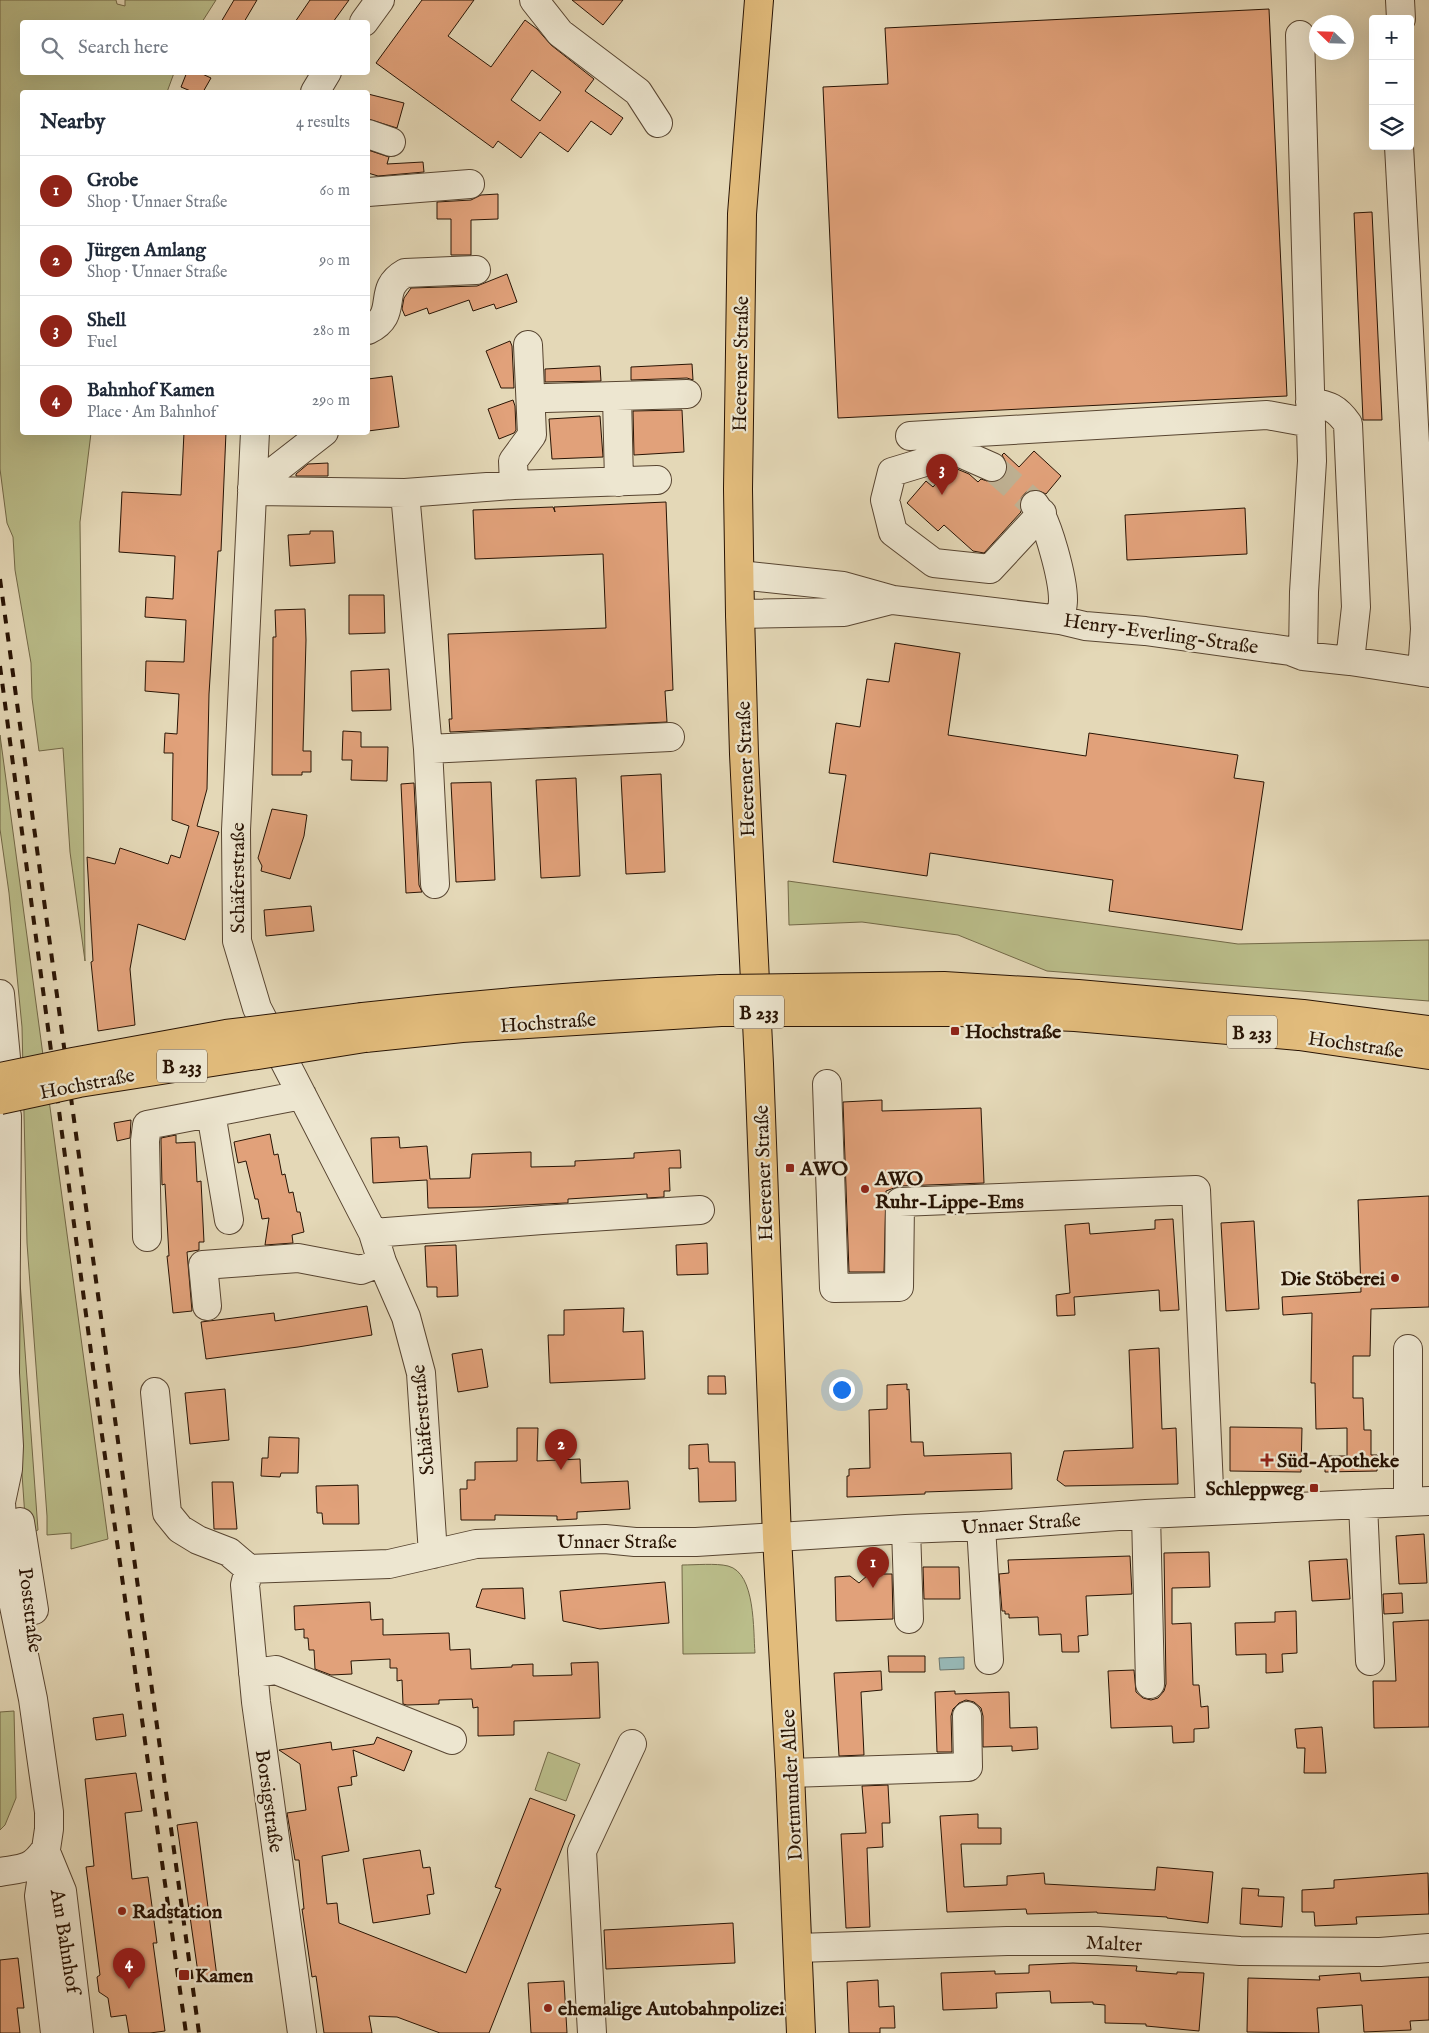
<!DOCTYPE html>
<html lang="en">
<head>
<meta charset="utf-8">
<style>
  body { margin:0; font-family:"IM FELL English",serif; background:#f2f2f3; color:#1f2937 }
  .controls { position:absolute; right:15px; top:15px; display:grid; overflow:hidden; border-radius:5px; box-shadow:0 5px 20px #0002 }
  .controls button { width:45px; height:45px; display:grid; place-items:center; padding:0; border:0; border-bottom:1px solid #e0e1e3; background:#fff; color:#1f2937; font:25px sans-serif }
  .compass { position:absolute; left:1309px; top:15px; width:45px; height:45px; border-radius:50%; background:#fff; box-shadow:0 5px 20px #0002; rotate:293deg }
  .you { position:absolute; left:841px; top:1389px; width:18px; height:18px; margin:-12px; border:4px solid #fff; border-radius:50%; background:#1a73e8; box-shadow:0 0 0 8px #1a73e833 }
  .badge { display:grid; place-items:center; width:32px; height:32px; border-radius:50%; background:#8f2418; color:#fff; font-size:16px; font-weight:700 }
  .pin { position:absolute; translate:-50% -41px; filter:drop-shadow(0 1px 2px #0008) }
  .pin::after { content:''; position:absolute; top:26px; width:18px; height:15px; background:inherit; clip-path:polygon(0 0,100% 0,50% 100%) }
  .list { margin:0; padding:0; list-style:none }
  h2 { display:flex; justify-content:space-between; align-items:center; height:65px; margin:0; padding:0 20px; font-size:21px }
  h2 small { font-size:16px; font-weight:400; color:#747a83 }
  .list li { display:grid; grid-template-columns:32px 1fr auto; gap:15px; align-items:center; box-sizing:border-box; height:70px; padding:0 20px; border-top:1px solid #e0e1e3 }
  .list b { display:block; font-size:19px; white-space:nowrap }
  .list p { margin:0; font-size:16px; white-space:nowrap; color:#747a83 }
  .list em { font-size:16px; font-style:normal; color:#747a83 }
  .icon { flex:none; width:28px; height:28px; fill:none; stroke:currentColor; stroke-width:2; stroke-linecap:round; stroke-linejoin:round }
  .map { position:relative; flex:none; width:1429px; height:2033px; overflow:hidden }
  .search { position:absolute; background:#fff; box-shadow:0 5px 20px #0002; left:20px; top:20px; width:350px; height:55px; display:flex; align-items:center; gap:12px; box-sizing:border-box; padding:0 18px; border-radius:5px; color:#747a83; font-size:19px }
  .panel { position:absolute; background:#fff; box-shadow:0 5px 20px #0002; left:20px; top:90px; width:350px; height:345px; border-radius:5px }
  .map>svg:first-child { display:block }
  .green { fill:#babd8a; stroke:#726847 }
  .water { fill:#97b8b6; stroke:#6b766f }
  .building { fill:#e1a17a; stroke:#291404; fill-rule:evenodd }
  .lines { fill:none; stroke-linecap:round; stroke-linejoin:round }
  .minor-tunnel { stroke:#bfb193; stroke-width:28; stroke-dasharray:28 14; stroke-linecap:butt }
  .minor-casing { stroke:#584531; stroke-width:30 }
  .major-casing { stroke:#291404; stroke-width:30 }
  .minor { stroke:#ede6d0; stroke-width:28 }
  .major { stroke:#e2bc7c; stroke-width:28 }
  .rail { stroke:#291404; stroke-width:4; stroke-dasharray:9 9; stroke-linecap:butt }
  .major-bridge-casing { stroke:#291404; stroke-width:30; stroke-linecap:butt }
  .major-bridge { stroke:#e2bc7c; stroke-width:28 }
  .poi-dot { fill:#8f2418; stroke:#ede6d0; stroke-width:2 }
  .labels { text-anchor:middle; stroke-width:4.5; stroke-linejoin:round; paint-order:stroke }
  .shield { fill:#ede6d0; stroke:#645341; stroke-width:1 }
  .shield-label { font-size:19px; font-weight:bold; fill:#291404 }
  .street-label { font-size:20px; fill:#291404; stroke:#ede6d0 }
  .poi-label { font-size:20px; font-weight:bold; fill:#291404; stroke:#ede6d0; text-anchor:start }
</style>
</head>
<body>
<div class="map">
<svg width="1429" height="2033" viewBox="0 0 1429 2033">
  <rect width="100%" height="100%" fill="#e4d8b7"/>
  <filter id="stains"><feTurbulence type="fractalNoise" baseFrequency=".004" numOctaves="4"/><feColorMatrix values="0 0 0 0 .2 0 0 0 0 .09 0 0 0 0 .02 0 0 0 .5 -.17"/></filter>
  <radialGradient id="worn" r=".72"><stop offset=".6" stop-color="#630" stop-opacity="0"/><stop offset="1" stop-color="#630" stop-opacity=".3"/></radialGradient>
  <!-- green -->
  <path class="green" d="M0,0H116L117,4L125,6V0H216L202,22H22V72L174,73L167,92H22V432L91,433L80,522L85,961L70,852L63,748L39,751L32,698L31,663L15,570L13,537L7,523L0,469Z
    M0,735L108,1539L71,1549V1533L47,1535V1516L27,1243L22,1027L9,893L0,829Z
    M788,881L1238,944L1429,940V1001L1047,971L958,935L862,922L789,925Z
    M17,1240L38,1530L34,1532H26L15,1372Z
    M682,1565C695,1565 716,1563 728,1566C756,1573 753,1631 755,1653L683,1654Z
    M14,1711L16,1798L5,1825L0,1830V1712Z
    M548,1752L580,1764L566,1801L535,1790Z"/>
  <!-- water -->
  <path class="water" d="M964,1657V1669L940,1670L939,1658Z"/>
  <!-- building -->
  <path class="building" d="M234,0H257L244,22H221Z
    M310,0H349L333,22H295Z
    M422,0H474L448,36L491,67L525,20L537,29L551,45L594,79L585,91L623,118L611,135L591,121L568,152L540,132L521,158L498,141L493,148L376,63ZM532,70L561,92L540,121L511,100Z
    M572,0H623L603,25Z
    M1269,9L1287,396L838,418L823,87L888,84L885,28Z
    M187,72H198L211,78L203,92H193L181,87Z
    M368,94L404,103L397,128L368,119Z
    M368,150L389,157L387,164L423,162L424,172L378,176L368,173Z
    M498,194V219L471,220V255H451V219H437V202L471,200L481,195Z
    M1372,212L1382,420H1363L1354,213Z
    M507,274L517,302L496,309L494,304L473,311L469,300L429,314L427,308L405,316L402,309L404,298L411,288L477,286Z
    M510,341L512,346L514,388H501L486,351Z
    M692,364L693,380L687,378L631,380V367Z
    M600,366L601,381L545,382V369Z
    M392,376L399,427L368,431V379Z
    M513,400L515,406L516,430L514,433L499,439L488,409Z
    M682,410L684,452L634,455L633,411Z
    M600,416L603,457L552,459L549,419Z
    M184,432H226L221,551H218L209,694L207,789L197,826L219,832L185,940L138,924L130,969L135,1025L98,1031L91,962L93,961L87,857L115,864L120,848L168,864L171,855L180,858L189,826L172,820L173,753H164L165,733L177,734L179,694L145,691L146,661L184,662L186,620L145,617L146,597L173,599L175,556L119,552L122,492L181,495Z
    M1034,451L1061,476L1046,494L1035,489L1026,492L1021,498L1019,505L1021,512L984,553L973,551L944,525L938,531L907,503L926,481L933,487L946,472L957,469L969,474L978,482L981,479L993,483L1001,480L1006,474L1008,466L1002,455L1004,453L1019,467Z
    M328,463V476H296V474L308,464Z
    M666,502L673,690L665,691L667,722L450,732L449,719H452L448,634L606,628L603,554L475,559L473,510L553,507L555,512L554,507Z
    M1245,508L1247,554L1127,560L1125,515Z
    M310,531H333L335,563L290,566L288,535L310,534Z
    M349,595H384L385,633L349,634Z
    M305,609L306,640L303,751H311V772H302V775H272L273,637H276L275,610Z
    M895,643L960,653L948,735L1086,756L1089,733L1238,755L1234,778L1264,782L1242,930L1109,911L1113,880L930,853L927,876L833,862L846,775L829,773L836,723L860,727L867,679L889,682Z
    M389,669L391,710L352,711L351,671Z
    M343,731L361,732V747H388L387,781L351,780L352,760H342Z
    M661,774L665,872L626,874L621,776Z
    M576,778L580,876L541,878L536,780Z
    M491,782L495,880L456,882L451,783Z
    M414,783L419,885L422,892L406,893L401,784Z
    M272,809L307,815L304,836L290,879L261,871L262,866L258,858Z
    M311,906L314,931L266,936L264,910Z
    M882,1100V1111L981,1108L984,1183L899,1186L886,1191L884,1272H849L843,1102Z
    M131,1120L130,1138L117,1141L114,1123Z
    M270,1134L274,1155L278,1154L282,1175L285,1174L289,1193L293,1192L297,1212H300L304,1232L292,1235L293,1243L265,1245L269,1218L262,1219L258,1199H255L246,1161L238,1163L234,1142Z
    M176,1135V1143L195,1142L197,1182L201,1181L204,1242H199V1250L187,1252L192,1311L173,1313L167,1256H169L165,1184L162,1185L161,1142V1138Z
    M399,1137L400,1148L427,1146L430,1179L470,1178L472,1154L531,1152V1167L575,1166V1161L634,1158V1153L680,1150L681,1168H669L670,1191H664V1197L647,1198V1194L568,1199V1203H565L482,1207L428,1208L427,1180L373,1183L371,1138Z
    M1429,1196V1307L1371,1309L1370,1356H1353V1398H1363L1364,1430H1371V1455H1377V1471L1325,1472V1456H1347V1428L1316,1429L1315,1383H1311L1312,1313L1283,1315L1282,1297L1361,1292L1358,1200Z
    M1173,1219L1179,1310L1160,1311L1159,1290L1074,1297L1075,1315L1057,1316L1056,1295L1070,1293L1065,1225L1089,1223L1090,1234L1155,1229V1220Z
    M1254,1221L1259,1309L1226,1311L1221,1223Z
    M707,1243L708,1274L677,1275L676,1245Z
    M456,1245L458,1296L437,1297V1287H427L425,1246Z
    M367,1306L372,1335L298,1347L206,1359L201,1322L274,1313L275,1321Z
    M624,1308L623,1332L643,1331L645,1379L550,1383L548,1335H564V1310Z
    M1159,1348L1162,1429L1176,1428L1178,1484L1065,1486L1057,1480L1064,1451L1133,1448L1129,1350Z
    M482,1349L488,1387L458,1392L452,1354Z
    M708,1376H725L726,1394H708Z
    M907,1384V1390L909,1389L911,1442H923L924,1456L1011,1453L1012,1489L925,1492V1494L847,1497V1476H849V1469L870,1468L869,1410L887,1409V1385Z
    M225,1389L229,1440L190,1444L185,1393Z
    M1230,1427L1302,1428L1301,1472L1230,1471Z
    M517,1428H538L537,1461L580,1459L581,1483L628,1481L630,1509L577,1512V1519L557,1520V1516L495,1515V1520H461L460,1489H467V1480H475V1462L517,1461Z
    M269,1437L299,1438L298,1473H281L280,1477L261,1476L262,1458H268Z
    M708,1444L709,1462H735L736,1501L699,1502L698,1468L689,1469V1445Z
    M212,1482H233L237,1529H214Z
    M358,1485L359,1524H323L322,1513H317L316,1486Z
    M1424,1534L1427,1583L1399,1584L1396,1536Z
    M1209,1552L1210,1587L1172,1588V1624L1191,1623L1193,1685H1199L1201,1707L1208,1706L1209,1728L1194,1729V1742L1173,1743L1172,1726L1111,1728L1108,1671L1134,1670L1136,1692L1143,1698L1151,1700L1158,1698L1164,1691L1166,1684L1164,1553Z
    M1130,1556L1132,1594L1086,1596L1088,1635L1078,1636L1079,1652H1062L1061,1634L1039,1635L1038,1617L1009,1618V1614H1005V1611H1002L999,1574L1009,1573L1008,1560Z
    M1347,1559L1350,1599L1312,1601L1309,1561Z
    M923,1567H959L960,1599H924Z
    M869,1574H892L893,1619L836,1621L835,1577L850,1576L859,1583Z
    M665,1582L669,1623L600,1629L563,1621L560,1591Z
    M523,1588L525,1619L476,1607L482,1589Z
    M1402,1593L1403,1613L1384,1614L1383,1594Z
    M370,1602L371,1620L383,1619V1635L449,1633L450,1650L470,1649L471,1669L512,1667V1665L533,1664V1676L572,1675L571,1663L598,1662L600,1718L514,1721V1735L478,1736V1707L473,1708L472,1699L439,1700V1704L407,1705L403,1704L402,1680L397,1681V1668H390V1659L351,1661L352,1674L331,1675L315,1669L314,1650H309L308,1638H304V1629L295,1630L294,1606Z
    M1296,1611L1297,1653L1282,1654L1283,1672L1266,1673V1654L1236,1655L1235,1623L1275,1622V1612Z
    M1429,1620V1727L1374,1728L1373,1681H1396L1393,1622Z
    M888,1656H925V1672H889Z
    M881,1671L882,1690L861,1692L864,1755L839,1756L834,1673Z
    M955,1691V1694L1009,1692L1010,1728L1037,1727L1038,1749L1012,1751V1746L983,1747V1716L981,1708L974,1702L966,1700L959,1703L953,1709L951,1716L952,1752H937L935,1692Z
    M123,1714L126,1736L96,1740L93,1718Z
    M1322,1727L1326,1773H1304L1305,1748H1297L1295,1729Z
    M377,1737L412,1751L404,1771L353,1750L357,1776L351,1777L352,1785L338,1787L349,1851L322,1856L327,1904L337,1903L339,1923L466,1973L501,1889L495,1887L530,1798L575,1815L489,2033H440L397,2017L369,2016L372,2033H324L316,1976L312,1977L302,1909H304L299,1860H295L287,1813L306,1810L300,1764L279,1750L331,1742L332,1750L374,1744Z
    M136,1773L142,1811L125,1813L132,1879L148,1877L157,1943H153L165,2031L150,2033H129L126,2015L111,2017L108,1998L99,1992L97,1977L100,1975L86,1867L94,1866L85,1779Z
    M888,1785L890,1823H882L883,1847L867,1848L870,1927L846,1928L841,1834L866,1833L862,1786Z
    M978,1814V1828H1001V1844H961L964,1887L1007,1885V1876L1044,1873L1045,1884L1155,1890L1157,1867L1213,1872L1208,1923L1167,1918V1917L1097,1913V1912L1027,1914L1026,1909L947,1912L940,1816Z
    M197,1822L217,1977L199,1980L177,1825Z
    M420,1850L423,1868L430,1867L434,1894L427,1895L430,1914L373,1923L363,1859Z
    M1428,1873L1429,1914L1356,1917L1357,1924L1315,1926L1314,1912H1302V1890L1334,1888V1880Z
    M1242,1888L1259,1889L1258,1896L1284,1897L1282,1927L1240,1924Z
    M733,1923L735,1963L606,1969L604,1930Z
    M18,1958L24,2008H17L20,2033H0V1960Z
    M1073,1963L1137,1966L1136,1971L1177,1974V1972L1204,1973L1199,2031L1146,2026V2024L1105,2023V2005L1093,2004V2002L1051,2003L1050,1991L996,1993L997,2008L943,2010L941,1973L995,1971V1974L1029,1973V1965Z
    M1360,1973L1361,1981L1429,1977V2020L1410,2021L1411,2030L1364,2032L1362,2005L1317,2008L1319,2033L1247,2032L1248,1978L1320,1980L1319,1976Z
    M878,1980L879,2007L894,2006L895,2028H880V2033H849L847,1982Z
    M564,1981L567,2033H531L528,1983Z"/>
  <g class="lines">
    <!-- minor-tunnel -->
    <path class="minor-tunnel" d="M992,467L1035,505"/>
    <defs>
      <path id="minor" d="M534,0L560,33L638,92L658,123
        M1400,0L1401,19
        M364,22L380,0
        M1300,35L1312,461L1304,592L1303,656
        M315,92L327,72
        M368,134L391,142
        M1399,146L1425,629L1422,672
        M368,192L470,184
        M368,330C401,314 375,290 405,273L476,270
        M617,396L619,482
        M546,398L687,394
        M1310,402C1329,405 1337,408 1348,424L1356,607L1350,661
        M255,432L236,830L237,941L257,1008L373,1233L382,1262L406,1317L421,1373L433,1554
        M910,436L1267,415L1311,423
        M992,467L958,452L892,472L885,500L893,532L934,563L990,569L1042,513
        M514,485L513,461L532,435L528,345
        M252,488L324,432
        M252,491L405,493L514,485L657,480
        M405,493L428,749L670,737
        M1035,505C1048,521 1063,579 1063,600C1063,607 1061,613 1060,620
        M740,575L843,586L893,600L1060,620L1085,626L1145,631L1290,651L1303,656L1350,661L1429,673
        M740,614L844,612L891,600
        M428,749L435,884
        M0,994L6,1058
        M827,1084L834,1288L899,1287L900,1202L1196,1190L1210,1511
        M211,1113L229,1220
        M7,1116L5,1373L9,1446L8,1469L1,1502L3,1541L7,1572L33,1699L49,1812V1829L39,1896L55,2033
        M373,1233L542,1220L700,1210
        M147,1237L145,1141L147,1125L302,1095
        M207,1306L203,1265L298,1258L361,1270L382,1262
        M1408,1349V1502
        M155,1392L167,1513L180,1529L198,1540L229,1552L249,1569L389,1564L476,1544L605,1539L635,1542H696L906,1529L981,1526L1146,1514L1429,1501
        M1363,1504L1370,1661
        M1146,1514L1150,1684
        M20,1522L34,1610
        M981,1526L989,1660
        M906,1529L909,1619
        M249,1569L245,1585L256,1702L302,2033
        M253,1673L276,1670L452,1740
        M790,1773L968,1767L967,1716
        M46,1852L62,1891L79,2033
        M0,1872C23,1868 31,1870 45,1850
        M798,1948L1007,1941H1098L1240,1951L1380,1952L1429,1948
        M592,2033L582,1851L632,1744"/>
      <path id="major" d="M759,0L742,214L738,489L740,614L744,754L759,1064L777,1537L790,1773L801,2033
        M797,988L944,986L1078,994L1303,1014L1429,1030
        M798,1012H959L1075,1017L1299,1036L1429,1055
        M363,1017C482,1003 601,994 721,989
        M365,1038L462,1028L721,1012"/>
    </defs>
    <!-- minor casing -->
    <use href="#minor" class="minor-casing"/>
    <!-- major casing -->
    <use href="#major" class="major-casing"/>
    <!-- minor -->
    <use href="#minor" class="minor"/>
    <!-- major -->
    <use href="#major" class="major"/>
    <!-- rail -->
    <path class="rail" d="M0,579L199,2033
      M0,666L102,1435L186,2033"/>
    <defs>
      <path id="major-bridge" d="M721,989L797,988
        M721,1012H798
        M0,1077L73,1062L226,1034L363,1017
        M0,1100L79,1083L365,1038"/>
    </defs>
    <!-- major-bridge casing -->
    <use href="#major-bridge" class="major-bridge-casing"/>
    <!-- major-bridge -->
    <use href="#major-bridge" class="major-bridge"/>
  </g>
  <!-- markers -->
  <g class="poi-dot">
    <rect x="950" y="1026" width="10" height="10" rx="2.5"/>
    <rect x="785" y="1163" width="10" height="10" rx="2.5"/>
    <circle cx="865" cy="1189" r="5"/>
    <circle cx="1395" cy="1278" r="5"/>
    <path d="M1264.5 1452.5h5v5h5v5h-5v5h-5v-5h-5v-5h5z"/>
    <rect x="1309" y="1483" width="10" height="10" rx="2.5"/>
    <circle cx="122" cy="1911" r="5"/>
    <rect x="178" y="1969" width="12" height="12" rx="2.5"/>
    <circle cx="548" cy="2008" r="5"/>
  </g>
  <g class="labels">
    <!-- shield labels -->
    <g class="shield">
      <rect x="734" y="995.5" width="50" height="33" rx="4"/>
      <rect x="1227" y="1015.5" width="50" height="33" rx="4"/>
      <rect x="157" y="1049.5" width="50" height="33" rx="4"/>
    </g>
    <g class="shield-label">
      <text x="759" y="1019">B 233</text>
      <text x="1252" y="1039">B 233</text>
      <text x="182" y="1073">B 233</text>
    </g>
    <!-- street labels -->
    <g class="street-label">
      <text transform="translate(740 364) rotate(-89)" y="7">Heerener Straße</text>
      <text transform="translate(1161 633) rotate(8)" y="7">Henry-Everling-Straße</text>
      <text transform="translate(745 769) rotate(-92)" y="7">Heerener Straße</text>
      <text transform="translate(237 878) rotate(-90)" y="7">Schäferstraße</text>
      <text transform="translate(548 1022) rotate(-4)" y="7">Hochstraße</text>
      <text transform="translate(1356 1044) rotate(8)" y="7">Hochstraße</text>
      <text transform="translate(87 1083) rotate(-11)" y="7">Hochstraße</text>
      <text transform="translate(763 1173) rotate(-92)" y="7">Heerener Straße</text>
      <text transform="translate(422 1420) rotate(-95)" y="7">Schäferstraße</text>
      <text transform="translate(1021 1523) rotate(-4)" y="7">Unnaer Straße</text>
      <text x="617" y="1548">Unnaer Straße</text>
      <text transform="translate(31 1610) rotate(83)" y="7">Poststraße</text>
      <text transform="translate(791 1785) rotate(-93)" y="7">Dortmunder Allee</text>
      <text transform="translate(270 1801) rotate(82)" y="7">Borsigstraße</text>
      <text transform="translate(66 1941) rotate(81)" y="7">Am Bahnhof</text>
      <text transform="translate(1114 1943) rotate(3)" y="7">Malter</text>
    </g>
    <!-- poi labels -->
    <g class="poi-label">
      <text x="965" y="1038">Hochstraße</text>
      <text x="800" y="1175">AWO</text>
      <text x="875" y="1185">AWO<tspan x="875" dy="23">Ruhr-Lippe-Ems</tspan></text>
      <text x="1385" y="1285" text-anchor="end">Die Stöberei</text>
      <text x="1277" y="1467">Süd-Apotheke</text>
      <text x="1304" y="1495" text-anchor="end">Schleppweg</text>
      <text x="132" y="1918">Radstation</text>
      <text x="195" y="1982">Kamen</text>
      <text x="558" y="2015">ehemalige Autobahnpolizei</text>
    </g>
  </g>
  <rect width="100%" height="100%" filter="url(#stains)"/>
  <rect width="100%" height="100%" fill="url(#worn)"/>
</svg>
<div class="controls">
<button>+</button>
<button>−</button>
<button><svg class="icon" aria-label="layers" viewBox="0 0 24 24"><path d="M12 4l9 5-9 5-9-5zM3 14l9 5 9-5"/></svg></button>
</div>
<svg class="compass" viewBox="-18 -18 36 36"><path d="M0-13l5 13h-10z" fill="#e53935"/><path d="M0 13l5-13h-10z" fill="#747a83"/></svg>
<div class="you"></div>
<div class="pin badge" style="left:873px;top:1588px">1</div>
<div class="pin badge" style="left:561px;top:1470px">2</div>
<div class="pin badge" style="left:942px;top:495px">3</div>
<div class="pin badge" style="left:129px;top:1989px">4</div>
<div class="search"><svg class="icon" aria-label="search" viewBox="0 0 24 24"><circle cx="10" cy="10" r="6"/><path d="M15 15l6 6"/></svg>Search here</div>
<section class="panel">
<h2>Nearby<small>4 results</small></h2>
<ul class="list">
<li><span class="badge">1</span><div><b>Grobe</b><p>Shop · Unnaer Straße</p></div><em>60 m</em></li>
<li><span class="badge">2</span><div><b>Jürgen Amlang</b><p>Shop · Unnaer Straße</p></div><em>90 m</em></li>
<li><span class="badge">3</span><div><b>Shell</b><p>Fuel</p></div><em>280 m</em></li>
<li><span class="badge">4</span><div><b>Bahnhof Kamen</b><p>Place · Am Bahnhof</p></div><em>290 m</em></li>
</ul>
</section>
</div>
</body>
</html>
